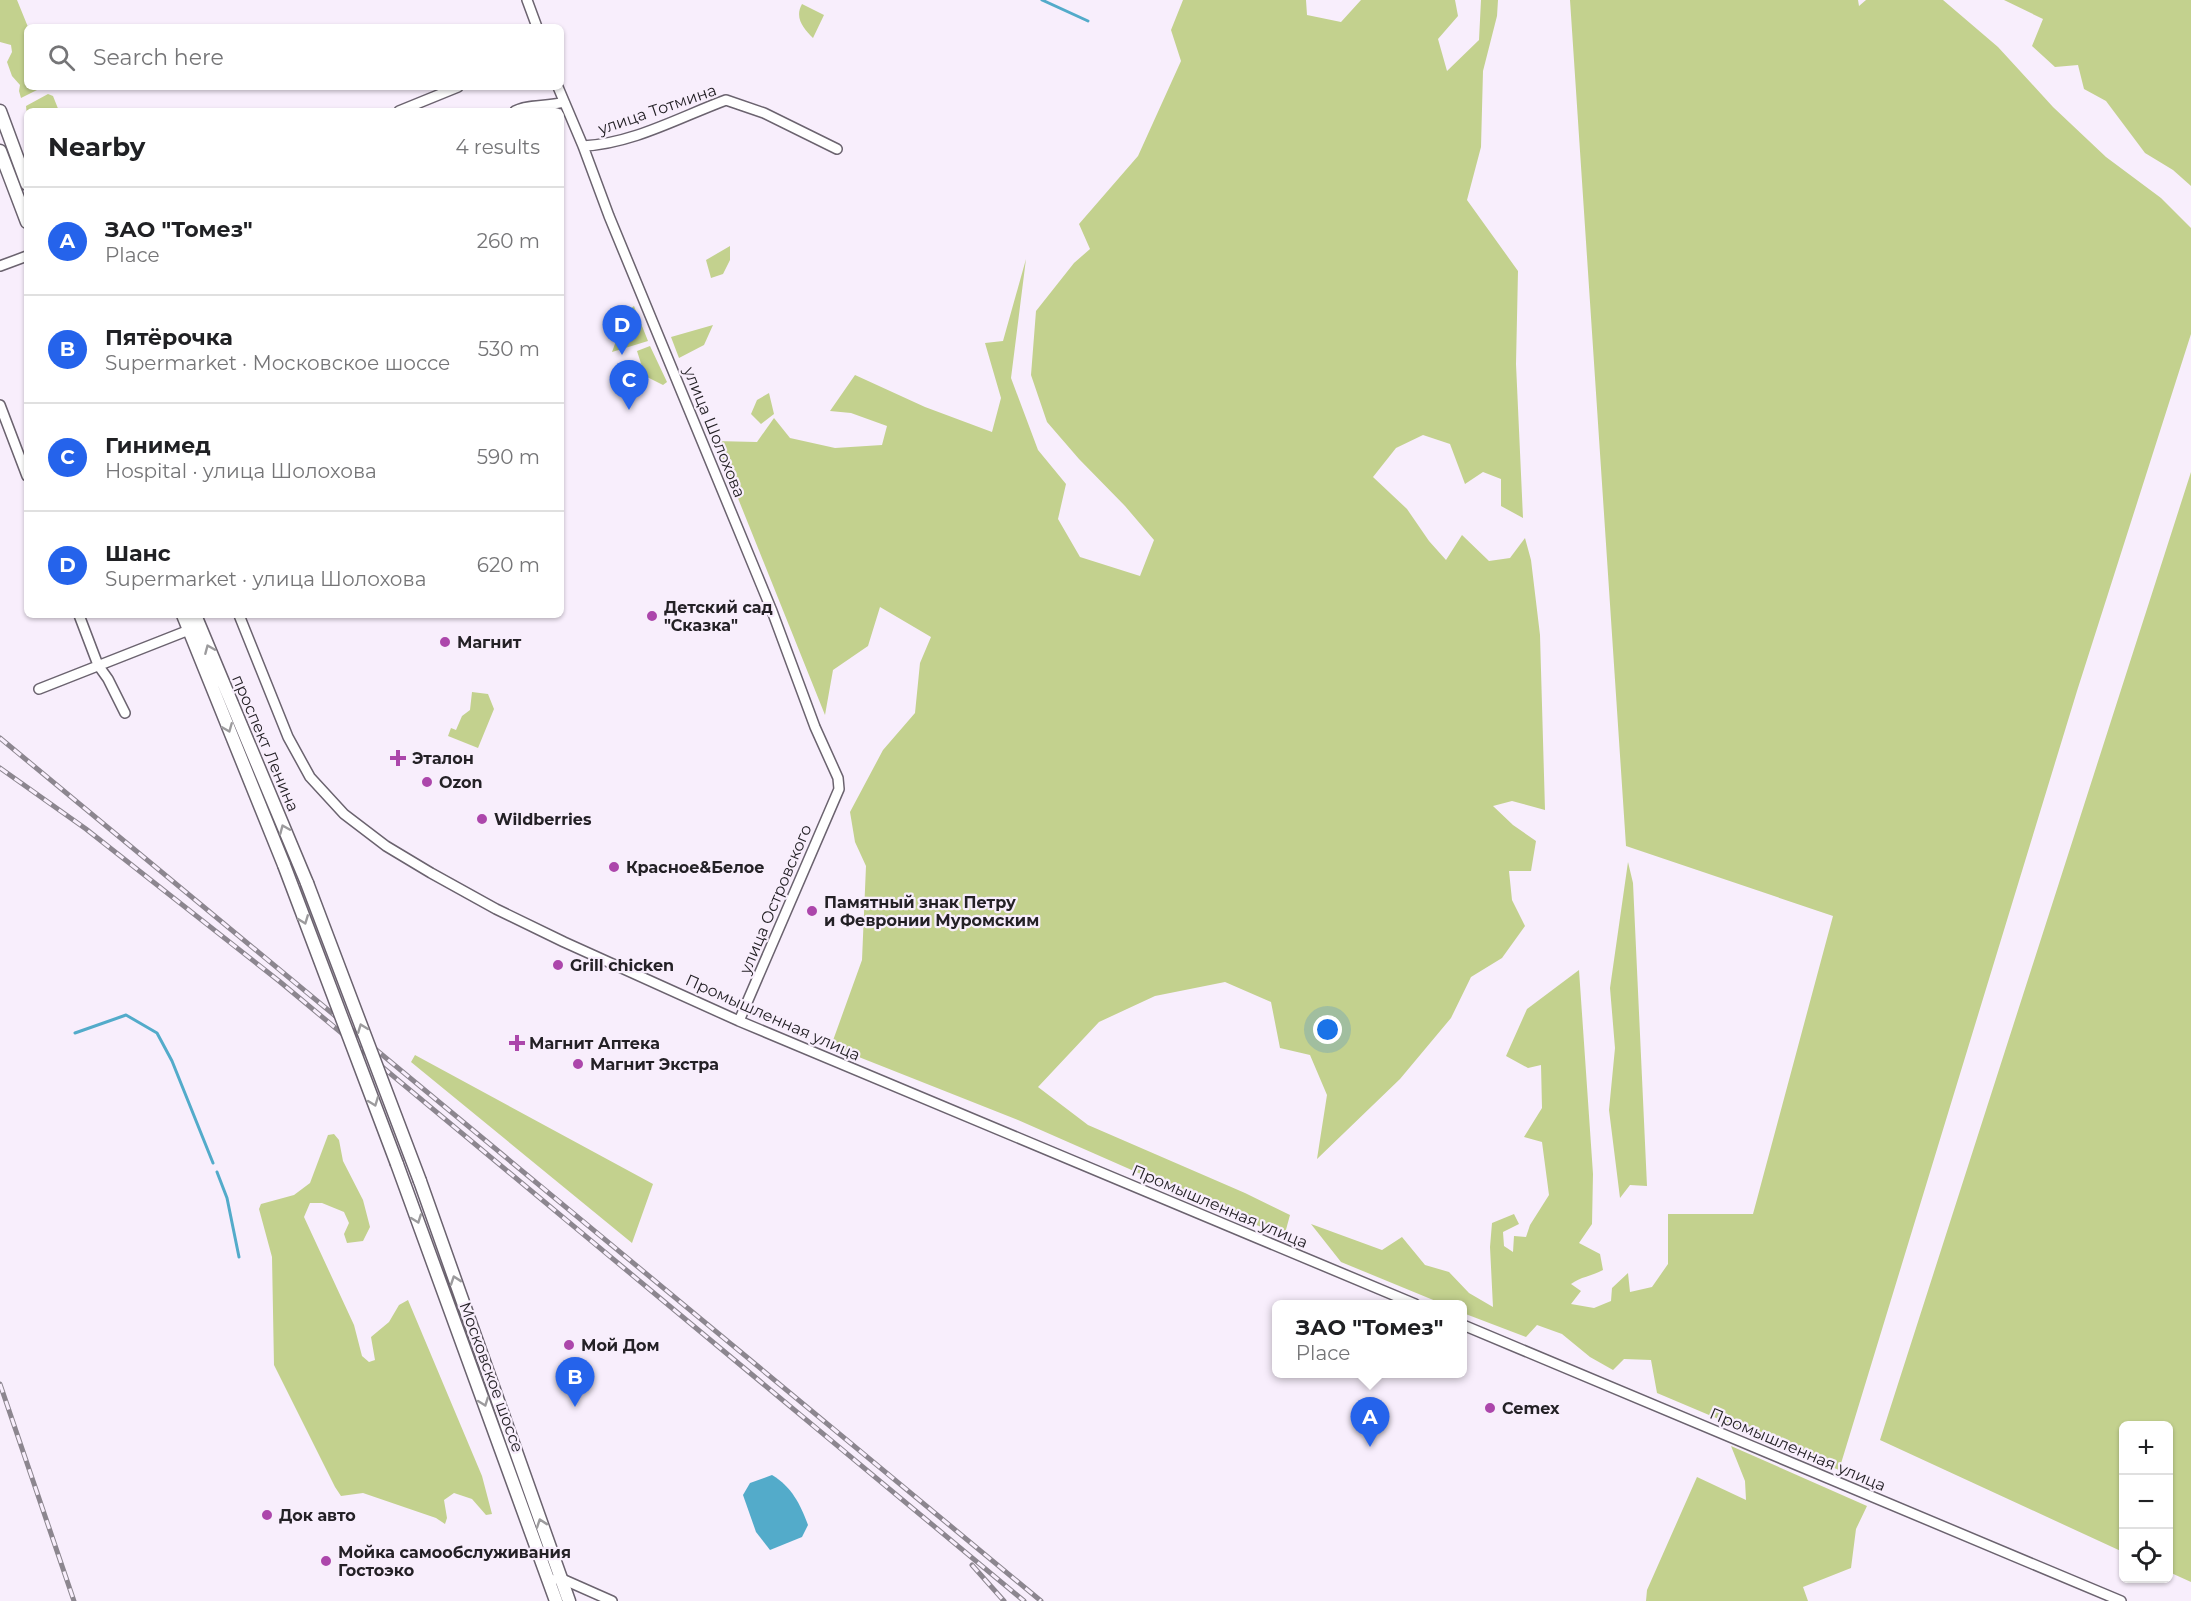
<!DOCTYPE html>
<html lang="en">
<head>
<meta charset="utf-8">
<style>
  body { margin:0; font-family:Montserrat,sans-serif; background:#f2f2f2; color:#202124 }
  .controls { position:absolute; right:18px; bottom:18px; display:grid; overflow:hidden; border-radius:9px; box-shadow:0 2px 4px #0004 }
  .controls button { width:54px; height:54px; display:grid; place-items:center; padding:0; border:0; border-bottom:2px solid #e0e0e0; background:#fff; color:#202124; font:30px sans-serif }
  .you { position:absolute; left:1328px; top:1030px; width:21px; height:21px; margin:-15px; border:4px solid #fff; border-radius:50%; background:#1a73e8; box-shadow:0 0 0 9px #1a73e833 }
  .badge { display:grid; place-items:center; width:39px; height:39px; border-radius:50%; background:#2563eb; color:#fff; font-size:20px; font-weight:700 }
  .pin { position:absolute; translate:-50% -50px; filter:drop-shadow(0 2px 3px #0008) }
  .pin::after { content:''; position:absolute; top:32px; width:21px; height:18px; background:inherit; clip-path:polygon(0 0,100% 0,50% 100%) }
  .popup { position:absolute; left:1272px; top:1300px; width:195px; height:78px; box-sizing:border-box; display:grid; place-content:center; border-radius:9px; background:#fff; filter:drop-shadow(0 2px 4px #0005); font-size:20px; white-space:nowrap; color:#757577 }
  .popup b { font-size:22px; color:#202124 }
  .popup::after { content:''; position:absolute; left:50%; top:100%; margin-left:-12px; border:12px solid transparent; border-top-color:#fff }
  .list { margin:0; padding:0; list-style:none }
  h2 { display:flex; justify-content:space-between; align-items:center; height:78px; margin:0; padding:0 24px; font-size:26px }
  h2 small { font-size:20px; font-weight:400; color:#757577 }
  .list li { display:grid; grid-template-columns:39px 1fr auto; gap:18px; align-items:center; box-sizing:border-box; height:108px; padding:0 24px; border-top:2px solid #e0e0e0 }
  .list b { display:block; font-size:22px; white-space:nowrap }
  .list p { margin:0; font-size:20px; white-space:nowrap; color:#757577 }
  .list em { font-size:20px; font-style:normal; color:#757577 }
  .icon { flex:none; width:33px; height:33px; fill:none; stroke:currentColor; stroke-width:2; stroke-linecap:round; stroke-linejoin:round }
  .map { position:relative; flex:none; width:2191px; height:1601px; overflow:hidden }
  .search { position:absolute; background:#fff; box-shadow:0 2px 4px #0004; left:24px; top:24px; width:540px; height:66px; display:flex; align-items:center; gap:15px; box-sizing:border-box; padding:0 21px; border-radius:9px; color:#757577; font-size:22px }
  .panel { position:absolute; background:#fff; box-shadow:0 2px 4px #0004; left:24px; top:108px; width:540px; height:510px; border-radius:9px }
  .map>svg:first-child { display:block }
  .green { fill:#c3d18e }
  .water { fill:#53abca }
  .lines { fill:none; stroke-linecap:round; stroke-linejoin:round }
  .stream { stroke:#53abca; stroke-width:3 }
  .street-casing { stroke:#6b636f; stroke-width:12 }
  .secondary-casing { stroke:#6b636f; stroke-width:15 }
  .street { stroke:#fff; stroke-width:9 }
  .secondary { stroke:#fff; stroke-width:12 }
  .rail-casing { stroke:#8c868f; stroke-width:5 }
  .rail { stroke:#f8eefc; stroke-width:3; stroke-dasharray:9; stroke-linecap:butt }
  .secondary-bridge-casing { stroke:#6b636f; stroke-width:15; stroke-linecap:butt }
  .secondary-bridge { stroke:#fff; stroke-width:12 }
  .oneway { stroke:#9c9b9d }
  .poi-dot { fill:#ac46ab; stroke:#f8eefc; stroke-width:2 }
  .labels { text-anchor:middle; stroke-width:4.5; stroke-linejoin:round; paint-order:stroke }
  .street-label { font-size:16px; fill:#242126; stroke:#f8eefc }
  .poi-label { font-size:16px; font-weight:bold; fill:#242126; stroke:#f8eefc; text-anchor:start }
</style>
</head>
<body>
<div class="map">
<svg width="2191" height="1601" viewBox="0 0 2191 1601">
  <rect width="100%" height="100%" fill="#f8eefc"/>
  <!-- green -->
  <path class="green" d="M0,0H17L28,27L27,87H43L21,98L19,91L20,85L12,76L7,62L12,52L11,45L0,42Z
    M1183,0H1306L1307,15L1341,22L1361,0H1455L1458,16L1438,39L1447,71L1479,40L1481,0H1498L1497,16L1483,71L1481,147L1467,200L1518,271L1516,364L1523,518L1501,506V479L1483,472L1465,484L1450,444L1423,435L1396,448L1373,477L1407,509L1429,541L1446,560L1462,535L1489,561L1510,558L1525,538L1531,560L1540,635L1545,810L1512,801L1493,806L1513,825L1536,841L1531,871H1509L1512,900L1525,926L1502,958L1471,977L1451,1018L1400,1079L1317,1159L1327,1095L1310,1055L1280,1048L1271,1002L1225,982L1155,996L1099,1022L1038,1087L1088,1125L1245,1193L1290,1215L1284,1237L1018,1120L831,1046L862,960L866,866L855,842L850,812L883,750L915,713L920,663L931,637L880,607L868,646L833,670L825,715L715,441L757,442L774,418L790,438L835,448L882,445L887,426L851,413L830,411L855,375L925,407L992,432L1001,398L985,343L1003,341L1026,259L1011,378L1038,450L1066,484L1058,519L1080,557L1140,576L1154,540L1125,506L1079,459L1047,422L1031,375L1036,311L1074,263L1090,249L1079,224L1138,156L1181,61L1171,30Z
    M1570,0H1858L1859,6L1866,0H1943L1998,47L2053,107L2106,157L2161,198L2191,228V334L2077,691L1839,1470L1657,1393L1651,1360L1624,1359L1613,1370L1590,1357L1562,1334L1537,1325L1526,1337L1463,1313V1304H1443L1341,1262L1311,1224L1382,1250L1402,1237L1425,1265L1449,1272L1469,1293L1493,1307L1490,1247L1492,1223L1514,1214L1519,1224L1503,1232L1504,1246L1513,1252L1514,1236L1526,1237L1530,1225L1549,1195L1542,1142L1524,1137L1542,1108L1541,1065L1528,1068L1506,1056L1527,1009L1579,970L1593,1174L1592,1224L1579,1243L1600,1254L1603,1270C1592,1276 1580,1277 1571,1284L1581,1291L1571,1304L1594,1308L1611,1301L1612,1288L1628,1273L1630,1292L1652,1287L1668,1264V1214H1753L1833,916L1626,846Z
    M2004,0H2191V186L2173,170L2145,153L2106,101L2084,89L2078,65L2055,67L2032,46L2043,19Z
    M802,4L824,15L813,38C804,29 794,18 802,4Z
    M48,94L53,96L59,111H27V116L26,106Z
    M730,246V260L723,274L711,278L706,260Z
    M634,306L648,341L612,352L627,311Z
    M713,325L704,345L679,358L671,337Z
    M650,346L667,382L663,385L645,376L637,351Z
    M769,393L774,414L761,424L751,414L757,400Z
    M2191,472V1582L2169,1572L2168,1426H2124L2123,1552L1880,1440Z
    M472,692L488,694L494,709L478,748L448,736L451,728L456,730L462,716L470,710Z
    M1628,862L1633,883L1647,1186L1630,1185L1620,1198L1609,1110L1615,1048L1610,988Z
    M415,1055L653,1184L632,1243L411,1062Z
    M334,1134L339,1140L343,1161L363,1200L370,1227L363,1241L347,1243L344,1234L349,1223L344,1212L322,1203H310L304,1217L354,1325L362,1356L369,1362L375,1360L371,1337L389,1322L399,1305L408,1300L482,1476L492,1514L486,1515L472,1499L454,1493L444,1500L447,1518L445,1524L436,1518L363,1493L341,1496L335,1487L274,1365L272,1257L259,1209L261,1204L294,1195L310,1183L328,1135Z
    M1731,1446L1867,1506L1856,1529L1851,1568L1803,1587L1808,1601H1646L1647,1590L1697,1477L1746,1500L1745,1481Z"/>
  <!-- water -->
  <path class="water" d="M772,1475C792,1487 800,1504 808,1525L802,1537L770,1550L756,1532L743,1495L750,1483Z"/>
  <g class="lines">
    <!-- stream -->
    <path class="stream" d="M1042,0L1088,21
      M75,1033L126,1015L157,1033L172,1061L213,1163
      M217,1172L227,1198L239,1257"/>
    <defs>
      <path id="street" d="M527,0L537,27
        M558,87L583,146L609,216L772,611L815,727L838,778L839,789L739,1021
        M399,111L458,87
        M515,111C527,104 548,107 564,102
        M583,146C632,144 680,117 726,100L764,113L837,149
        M0,266L27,256
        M0,405L27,476
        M79,615L98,665L108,679L125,713
        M239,615L288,737L310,777L344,814L386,846L431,873L496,909L564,942L739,1021L1415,1304
        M39,689L189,630
        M1463,1325L2121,1601
        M549,1581L560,1578L612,1601"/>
      <path id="secondary" d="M0,111L27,184
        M0,151L27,222
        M183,615L284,865
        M195,615L307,883
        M397,1164L556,1601
        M420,1181L569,1601"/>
    </defs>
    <!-- street casing -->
    <use href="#street" class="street-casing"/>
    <!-- secondary casing -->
    <use href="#secondary" class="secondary-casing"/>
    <!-- street -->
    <use href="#street" class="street"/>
    <!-- secondary -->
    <use href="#secondary" class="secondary"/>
    <defs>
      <path id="rail" d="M0,738L1041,1601
        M0,768L86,829L279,981L1024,1601
        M0,1384L74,1601
        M972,1565L1004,1601"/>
    </defs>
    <!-- rail casing -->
    <use href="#rail" class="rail-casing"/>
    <!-- rail -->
    <use href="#rail" class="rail"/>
    <defs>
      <path id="secondary-bridge" d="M284,865L397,1164
        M307,883L420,1181"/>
    </defs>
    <!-- secondary-bridge casing -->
    <use href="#secondary-bridge" class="secondary-bridge-casing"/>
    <!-- secondary-bridge -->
    <use href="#secondary-bridge" class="secondary-bridge"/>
  </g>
  <!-- one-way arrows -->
  <defs><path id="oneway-chevron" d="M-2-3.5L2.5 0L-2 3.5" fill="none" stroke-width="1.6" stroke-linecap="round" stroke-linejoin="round" transform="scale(1.5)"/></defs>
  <g class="oneway">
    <use href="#oneway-chevron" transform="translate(209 649) rotate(-113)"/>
    <use href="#oneway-chevron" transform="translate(228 728) rotate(68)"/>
    <use href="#oneway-chevron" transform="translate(284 829) rotate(-113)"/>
    <use href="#oneway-chevron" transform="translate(304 920) rotate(69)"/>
    <use href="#oneway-chevron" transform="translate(362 1028) rotate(-111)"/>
    <use href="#oneway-chevron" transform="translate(374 1102) rotate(69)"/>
    <use href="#oneway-chevron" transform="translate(417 1219) rotate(70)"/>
    <use href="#oneway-chevron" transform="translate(455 1280) rotate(-109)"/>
    <use href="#oneway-chevron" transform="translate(484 1402) rotate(70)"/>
    <use href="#oneway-chevron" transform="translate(541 1523) rotate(-109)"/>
  </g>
  <!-- markers -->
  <g class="poi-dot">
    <circle cx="652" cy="616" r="6"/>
    <circle cx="445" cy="642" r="6"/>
    <path d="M395 749h6v6h6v6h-6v6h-6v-6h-6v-6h6z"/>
    <circle cx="427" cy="782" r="6"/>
    <circle cx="482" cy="819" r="6"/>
    <circle cx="614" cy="867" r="6"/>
    <circle cx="812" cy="911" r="6"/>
    <circle cx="558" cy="965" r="6"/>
    <path d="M514 1034h6v6h6v6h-6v6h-6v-6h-6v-6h6z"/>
    <circle cx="578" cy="1064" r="6"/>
    <circle cx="569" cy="1345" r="6"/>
    <circle cx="1490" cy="1408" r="6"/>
    <circle cx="267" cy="1515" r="6"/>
    <circle cx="326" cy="1561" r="6"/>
  </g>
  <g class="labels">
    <!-- street labels -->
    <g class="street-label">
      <text transform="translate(657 109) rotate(-19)" y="6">улица Тотмина</text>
      <text transform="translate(715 432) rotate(68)" y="6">улица Шолохова</text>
      <text transform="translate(266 743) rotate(67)" y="6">проспект Ленина</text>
      <text transform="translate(775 899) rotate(-67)" y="6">улица Островского</text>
      <text transform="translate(773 1017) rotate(24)" y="6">Промышленная улица</text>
      <text transform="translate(1220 1206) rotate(23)" y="6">Промышленная улица</text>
      <text transform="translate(492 1377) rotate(70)" y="6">Московское шоссе</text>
      <text transform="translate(1798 1449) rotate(23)" y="6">Промышленная улица</text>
    </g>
    <!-- poi labels -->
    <g class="poi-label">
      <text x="664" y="613">Детский сад<tspan x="664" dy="18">"Сказка"</tspan></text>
      <text x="457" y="648">Магнит</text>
      <text x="412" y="764">Эталон</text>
      <text x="439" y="788">Ozon</text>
      <text x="494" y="825">Wildberries</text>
      <text x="626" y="873">Красное&amp;Белое</text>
      <text x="824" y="908">Памятный знак Петру<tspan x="824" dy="18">и Февронии Муромским</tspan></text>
      <text x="570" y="971">Grill chicken</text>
      <text x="529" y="1049">Магнит Аптека</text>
      <text x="590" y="1070">Магнит Экстра</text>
      <text x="581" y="1351">Мой Дом</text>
      <text x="1502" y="1414">Cemex</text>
      <text x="279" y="1521">Док авто</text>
      <text x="338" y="1558">Мойка самообслуживания<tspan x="338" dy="18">Гостоэко</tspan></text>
    </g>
  </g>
</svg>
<div class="controls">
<button>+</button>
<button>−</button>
<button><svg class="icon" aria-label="locate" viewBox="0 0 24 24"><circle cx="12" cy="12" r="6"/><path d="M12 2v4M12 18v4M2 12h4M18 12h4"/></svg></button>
</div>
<div class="you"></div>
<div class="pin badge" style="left:1370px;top:1447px">A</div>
<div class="popup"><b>ЗАО &quot;Томез&quot;</b>Place</div>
<div class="pin badge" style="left:575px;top:1407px">B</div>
<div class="pin badge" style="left:629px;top:410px">C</div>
<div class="pin badge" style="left:622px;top:355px">D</div>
<div class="search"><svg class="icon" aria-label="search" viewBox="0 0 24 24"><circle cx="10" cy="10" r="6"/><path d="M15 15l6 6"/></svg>Search here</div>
<section class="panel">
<h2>Nearby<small>4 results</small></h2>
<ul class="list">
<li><span class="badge">A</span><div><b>ЗАО &quot;Томез&quot;</b><p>Place</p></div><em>260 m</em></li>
<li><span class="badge">B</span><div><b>Пятёрочка</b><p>Supermarket · Московское шоссе</p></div><em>530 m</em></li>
<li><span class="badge">C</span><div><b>Гинимед</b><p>Hospital · улица Шолохова</p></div><em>590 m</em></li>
<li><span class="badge">D</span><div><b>Шанс</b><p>Supermarket · улица Шолохова</p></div><em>620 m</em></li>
</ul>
</section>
</div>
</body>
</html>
